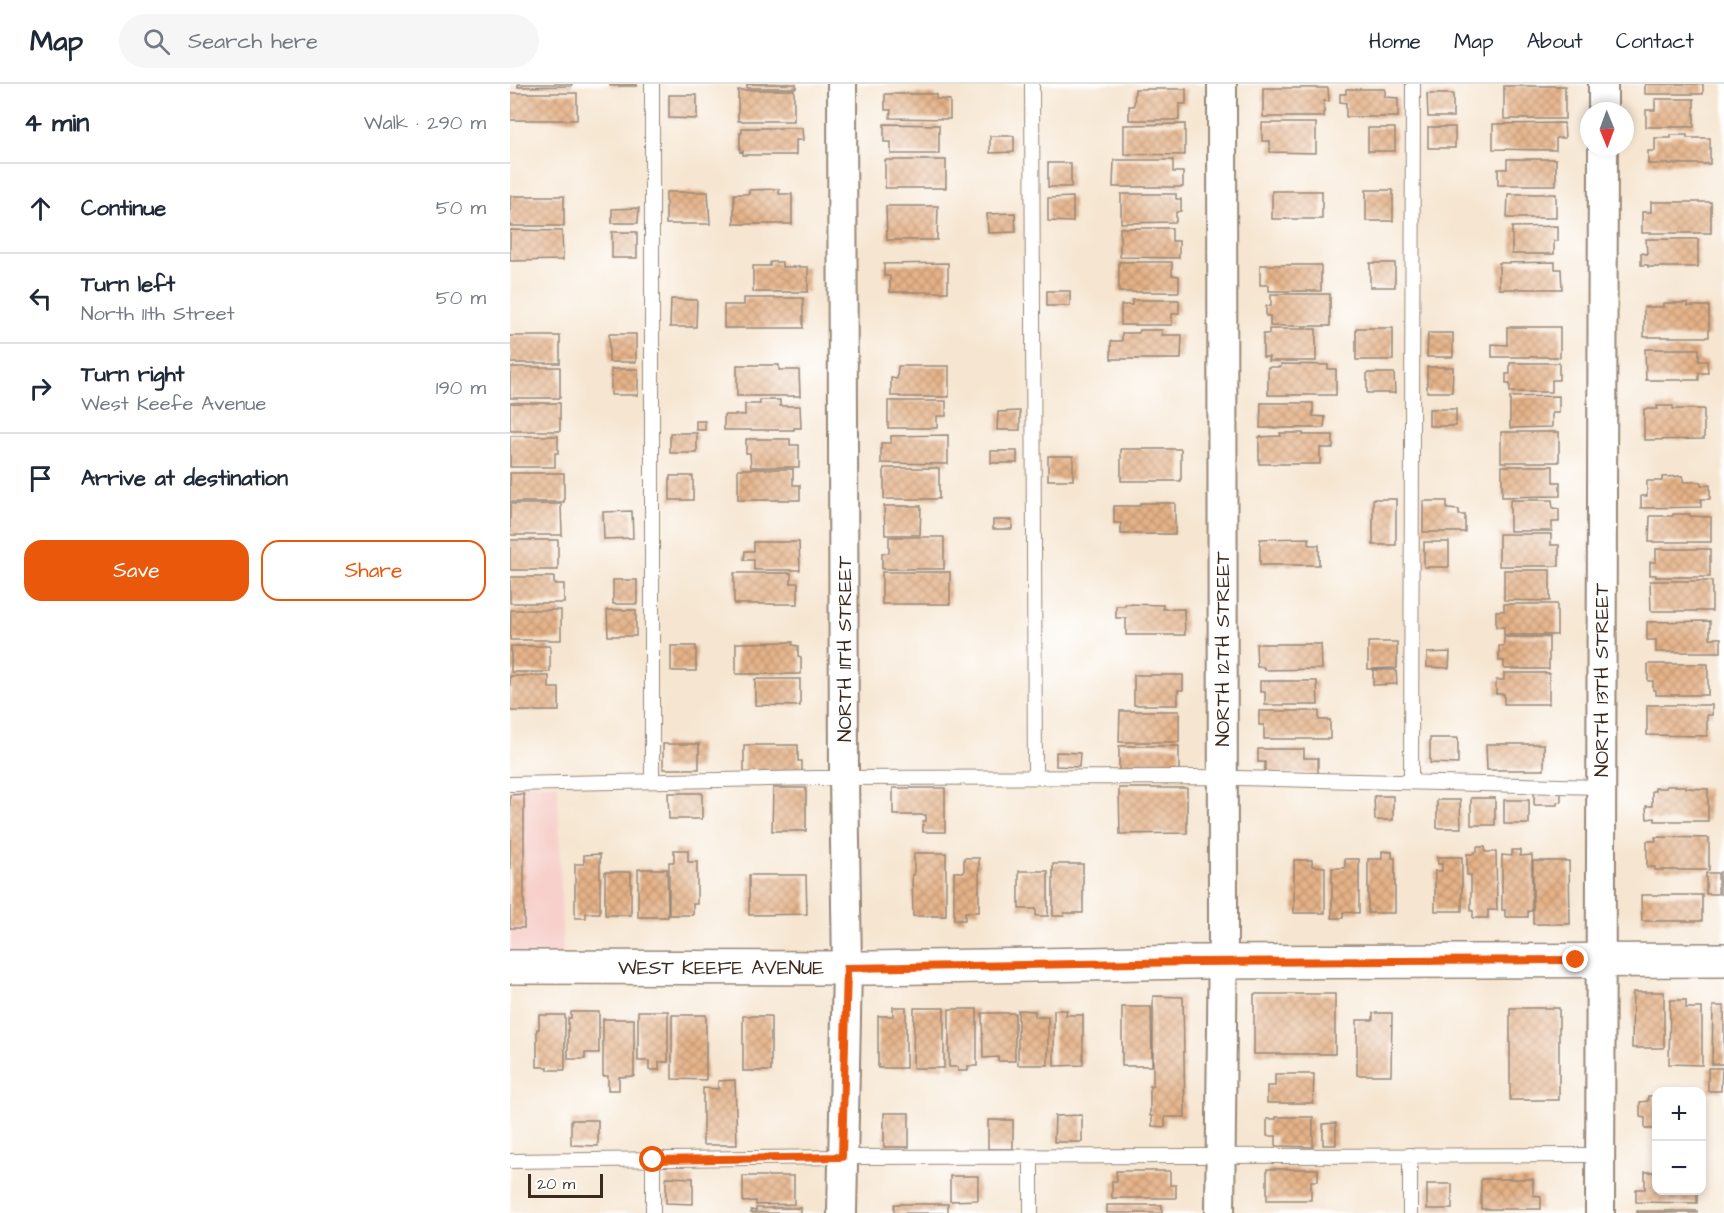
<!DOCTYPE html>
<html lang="en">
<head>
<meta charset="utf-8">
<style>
  body { margin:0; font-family:"Architects Daughter",sans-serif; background:#f6f6f7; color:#1f2937 }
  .controls { position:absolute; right:18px; bottom:18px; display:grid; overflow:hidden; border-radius:12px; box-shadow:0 3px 9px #0003 }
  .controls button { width:54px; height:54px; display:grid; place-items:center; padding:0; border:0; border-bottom:2px solid #e0e1e3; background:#fff; color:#1f2937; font:30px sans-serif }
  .compass { position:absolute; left:1070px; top:18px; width:54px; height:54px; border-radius:50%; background:#fff; box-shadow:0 3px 9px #0003; rotate:179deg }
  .scale { position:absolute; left:18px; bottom:15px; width:75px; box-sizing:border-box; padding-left:6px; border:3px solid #3b2a1e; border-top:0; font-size:16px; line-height:21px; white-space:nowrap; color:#3b2a1e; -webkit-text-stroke:4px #fff; paint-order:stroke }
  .stop { position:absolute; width:18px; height:18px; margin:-14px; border:4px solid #ea580c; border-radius:50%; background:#fff }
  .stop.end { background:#ea580c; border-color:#fff; box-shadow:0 2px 6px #0008 }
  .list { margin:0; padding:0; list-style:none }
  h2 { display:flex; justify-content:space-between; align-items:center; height:78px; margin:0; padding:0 24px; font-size:26px }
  h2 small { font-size:20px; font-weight:400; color:#747a83 }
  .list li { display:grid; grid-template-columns:39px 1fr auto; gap:18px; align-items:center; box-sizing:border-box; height:90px; padding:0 24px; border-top:2px solid #e0e1e3 }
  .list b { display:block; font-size:22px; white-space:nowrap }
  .list p { margin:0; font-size:20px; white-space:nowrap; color:#747a83 }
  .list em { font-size:20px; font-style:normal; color:#747a83 }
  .actions { display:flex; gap:12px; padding:18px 24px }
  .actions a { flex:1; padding:14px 0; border:2px solid #ea580c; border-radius:18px; text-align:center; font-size:21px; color:#ea580c }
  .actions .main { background:#ea580c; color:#fff }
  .icon { flex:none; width:33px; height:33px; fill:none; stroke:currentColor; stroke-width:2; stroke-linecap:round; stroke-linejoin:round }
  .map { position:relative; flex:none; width:1214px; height:1129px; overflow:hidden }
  header { display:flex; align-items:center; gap:36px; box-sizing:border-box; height:84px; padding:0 30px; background:#fff; border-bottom:2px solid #e0e1e3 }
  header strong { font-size:28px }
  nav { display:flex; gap:33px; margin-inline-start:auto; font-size:21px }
  .search { width:420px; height:54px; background:#f6f6f7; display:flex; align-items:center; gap:15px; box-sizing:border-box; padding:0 21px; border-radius:33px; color:#747a83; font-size:22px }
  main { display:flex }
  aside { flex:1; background:#fff }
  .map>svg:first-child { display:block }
  .built { fill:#f7d0cb }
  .building { fill:url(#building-cross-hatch) }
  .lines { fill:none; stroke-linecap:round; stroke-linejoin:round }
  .lane-casing { stroke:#988878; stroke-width:16 }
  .street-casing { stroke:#988878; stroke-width:32 }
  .secondary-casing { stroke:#988878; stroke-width:36 }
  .lane { stroke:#fff; stroke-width:14 }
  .street { stroke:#fff; stroke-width:28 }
  .secondary { stroke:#fff; stroke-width:33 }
  .route { stroke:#ea580c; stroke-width:8 }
  .labels { text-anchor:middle; stroke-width:6; stroke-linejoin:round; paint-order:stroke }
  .street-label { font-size:20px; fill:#3b2a1e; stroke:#fff }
</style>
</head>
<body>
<header>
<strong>Map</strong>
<div class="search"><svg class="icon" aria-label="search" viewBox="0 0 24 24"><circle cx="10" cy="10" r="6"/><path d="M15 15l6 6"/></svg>Search here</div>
<nav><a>Home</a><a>Map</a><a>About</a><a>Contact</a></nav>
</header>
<main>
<aside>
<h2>4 min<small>Walk · 290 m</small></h2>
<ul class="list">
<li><svg class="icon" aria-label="ahead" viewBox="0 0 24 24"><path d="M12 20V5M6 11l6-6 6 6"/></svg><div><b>Continue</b></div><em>50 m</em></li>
<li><svg class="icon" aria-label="left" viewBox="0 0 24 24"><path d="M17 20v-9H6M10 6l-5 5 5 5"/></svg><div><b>Turn left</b><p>North 11th Street</p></div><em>50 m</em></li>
<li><svg class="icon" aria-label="right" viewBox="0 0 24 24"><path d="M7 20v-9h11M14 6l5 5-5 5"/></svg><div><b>Turn right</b><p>West Keefe Avenue</p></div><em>190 m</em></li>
<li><svg class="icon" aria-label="arrive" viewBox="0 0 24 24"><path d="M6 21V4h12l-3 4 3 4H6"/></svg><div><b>Arrive at destination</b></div></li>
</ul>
<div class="actions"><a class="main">Save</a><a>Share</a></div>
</aside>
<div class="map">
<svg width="1214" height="1129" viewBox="0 0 1214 1129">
  <defs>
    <pattern id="building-cross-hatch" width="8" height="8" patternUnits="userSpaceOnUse" patternTransform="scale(1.5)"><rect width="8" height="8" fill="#e6b388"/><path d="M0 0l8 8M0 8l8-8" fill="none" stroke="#bc926f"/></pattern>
  </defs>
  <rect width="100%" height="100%" fill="#fff"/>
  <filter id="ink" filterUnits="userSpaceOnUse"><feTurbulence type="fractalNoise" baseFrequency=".0167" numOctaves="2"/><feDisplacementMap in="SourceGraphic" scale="12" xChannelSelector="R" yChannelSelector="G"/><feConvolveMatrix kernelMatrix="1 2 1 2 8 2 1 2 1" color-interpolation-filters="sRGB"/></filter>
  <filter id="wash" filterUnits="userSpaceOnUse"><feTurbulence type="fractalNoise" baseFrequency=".008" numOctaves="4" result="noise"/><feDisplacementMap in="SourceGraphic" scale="24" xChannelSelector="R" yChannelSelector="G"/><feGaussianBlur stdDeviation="1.35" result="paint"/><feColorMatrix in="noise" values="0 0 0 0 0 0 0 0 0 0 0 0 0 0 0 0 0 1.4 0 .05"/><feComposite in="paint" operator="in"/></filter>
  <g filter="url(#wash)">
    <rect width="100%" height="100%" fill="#f6e6d1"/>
    <!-- built -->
    <path class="built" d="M48,699L53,883H0V700Z"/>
    <g id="blocks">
      <!-- building -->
      <path class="building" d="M8,0H62V2L8,3Z
        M100,0H127V2H100Z
        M237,0H286V4H237Z
        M1135,0H1193V10H1135Z
        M994,2H1055V35H994Z
        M753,4H818L819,17H814V33H753Z
        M625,5H676V20H669V36H619V22H624Z
        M836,5H875V13L888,14V33H836V19L830,18V10H836Z
        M228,6H284V37H228Z
        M0,9H67V36H0Z
        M375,10H426V15L440,16V35L380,34L381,26H375Z
        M917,10H943V33H918Z
        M159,11H187V35L159,34Z
        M1145,15H1184V43H1136V26H1145Z
        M752,39H806V69L760,68V57H752Z
        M1054,39L1055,54H1046V66L983,65V40Z
        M374,40L429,41V70H381V58H374Z
        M675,40V71L614,70V41Z
        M918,43H945V64H918Z
        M232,44H292L293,56H286V71H233V67L230,68V49H232Z
        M858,44H885V67H858Z
        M1161,51H1177V54H1200V80H1138V67H1145V54H1161Z
        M480,52H504V68L480,69Z
        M997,75H1046V101H988V85H997Z
        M375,76H436V104H375Z
        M604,76H663V88H673V103H603Z
        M538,79H561V103H538Z
        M269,105V110H282V140H224V110H239V106Z
        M856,106H883V137H856Z
        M762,107H812V135H762Z
        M156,108H198L200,140H156Z
        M611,110H666V115H671V127L666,128V138L611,139Z
        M998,110H1046V134H997Z
        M0,112H54V142H0Z
        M563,113V138L538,137V114Z
        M1141,118H1201V149H1132V128H1141Z
        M376,122H428L427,156H377Z
        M129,124L128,139H102V125Z
        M505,129L506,148L478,149L477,130Z
        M1048,142V157H1044V170H1002V143Z
        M610,144H662V157H669V174L610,173Z
        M0,146L52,147L53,176L0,177Z
        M102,148H127V174H102Z
        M1136,155H1188V183H1138V181H1131V169L1137,170Z
        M260,178H272V183H298V208H243V182H260Z
        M609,178H662V191L669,192V208H609Z
        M1045,178V185H1051L1052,205H989V179Z
        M438,179V208H380V192H374V180Z
        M860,179H885V203H860Z
        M750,181H811V207H759V201H750Z
        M537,207H560V222H537Z
        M761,210H820V242H760V232H756V222H761Z
        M234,214H293V244H214V221H234Z
        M161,215L187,216L186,243H160Z
        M622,216H669V229L662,230V241H611V221H622Z
        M1153,219H1178V222H1199V253H1134V223H1153Z
        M997,243H1050V273H982V260L997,261Z
        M846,244H883V276H846Z
        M759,245H806V277H758L759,273H753V250H759Z
        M630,246H652V251H672L671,275H601V257H612V249H629Z
        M918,249H943V273H917Z
        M99,250H126V278H99Z
        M0,252H50V279H0Z
        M1135,265H1189V277H1197L1198,289H1189V296H1136Z
        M1000,279H1049V296H1042V308H1000V300H996V290H1000Z
        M771,280L818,281V285H826V311H758V283H771Z
        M227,281H269V286H289L290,312H227Z
        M388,282H439V313H390V312H381V294L387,295Z
        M0,283H50V314H0Z
        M917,283H943L942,308H917Z
        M101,285H128V311H101Z
        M857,289H884L885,309H857Z
        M1049,312V329H1042V343L1000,344V313Z
        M250,316H270V322H290L291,344H284V346H214V331H235V320H250Z
        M378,317H436V332H427V344H378Z
        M0,319H50V347H0Z
        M751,319H803V332L815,333L814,344H750Z
        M1147,322H1163V325H1194V355L1134,356V325H1148Z
        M919,325H946V342H919Z
        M510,327V346H487L488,328Z
        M186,337H195V346H186Z
        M991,348H1049V378H991Z
        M160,349H187V369H160Z
        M770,349H793V351H823V364H810V380H749V353L771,352Z
        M438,351V380L371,379V359H381V352Z
        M0,352H48V369H45V383H0Z
        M236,355H280V361H289V383H241L240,369H236Z
        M611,365H671V397H611Z
        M481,367H507V379H481Z
        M538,372H563V396H538Z
        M992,382H1043V398H1050V412L992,413Z
        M374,384H429V415H374Z
        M228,385H283V401H290V416H228Z
        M0,389H54V418H0Z
        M160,392H183V416H160Z
        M1173,392V398H1191V402L1200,401V415H1191V423L1131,424V412H1137V397H1152V393Z
        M863,415H886V461H863Z
        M1000,416H1042L1043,424L1049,425V438H1042V447H1000Z
        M913,417H937V425L949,426V431H955V448H913Z
        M630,419H665V450H611V439H604V422H630Z
        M0,420H51L52,451H0Z
        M374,422H411L410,451H375Z
        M122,427L123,454L94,455L93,428Z
        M1163,430H1180V432L1201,433V458H1139L1140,432H1163Z
        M483,436H502V445H483Z
        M989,450H1041V461H1049V482H989Z
        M379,453H434V485H372V469H379Z
        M799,454V461H809V481H750V455Z
        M0,456H48V486H0Z
        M244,458H289L290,486H244V476H234L235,467H244Z
        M914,458H939V483H914Z
        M1146,465H1200V493H1146V491H1140V478H1146Z
        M994,486H1040V517L994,516Z
        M372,488H440V520H372Z
        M224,489H281V499H288V520H224Z
        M0,493H44V500H54V519H0Z
        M103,496H127V520H103Z
        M1140,497H1202V527H1141Z
        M615,520L653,521V525H674L675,551H616V534H606V522H615Z
        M994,520H1047V551H994V543H986V527H994Z
        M1,526H51V556H0Z
        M97,526H126V552H98Z
        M1200,537V554H1211V568H1146V556H1137V538Z
        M994,553H1039V585H994V577H989V562H994Z
        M283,558L282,561L288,562V572L291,573V590H226V559Z
        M858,558H887V584L858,585Z
        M746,560H811L812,585L754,586V583H747Z
        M1,562H40V588H1Z
        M161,562H186V587H161Z
        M940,568L939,584L917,583V569Z
        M1138,580H1198V611H1146V606H1143V597H1138Z
        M863,586H886L887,600L863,601Z
        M994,589H1039V620H994V610H986V596H994Z
        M624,591H673V606H668V621H624Z
        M0,592H39V604H49V627H0Z
        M245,595H290V622L245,621Z
        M750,597H807L808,621H755V608H750Z
        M1137,621H1202V631H1197V652L1137,651Z
        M610,627H669V658H609Z
        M749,627H809V636H820V655H754V641H749Z
        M920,654H948V680L920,679Z
        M153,660H189V685H153Z
        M976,660H1034V686H977Z
        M234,661H288V677H292V693H234Z
        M609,662H669V691H609Z
        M748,665H794V674H808V690H755V678H748Z
        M546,668L570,669L569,683L546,682Z
        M1156,702H1176V704L1198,705V737H1145V734L1137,735L1136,722H1142V707H1145V704H1156Z
        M1024,703L1051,707V718H1047V721H1024Z
        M263,704H296V747H262Z
        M383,704H435V748H413V737H416V731H383Z
        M609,704H677V749L610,750Z
        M158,709H192V735H159Z
        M14,710V844H0V711Z
        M864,712H883V736H865Z
        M961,714H985V741H961Z
        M927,716H950L951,744H927Z
        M994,716H1019V740H994Z
        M1145,753L1199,754V786H1145V783H1137V757H1146Z
        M967,763H975V768H986L987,826H978V834H963V827H961V791H957V770H964V768H967Z
        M164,766H178V778H187V820H183V831H159V778H164Z
        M1002,766H1010V772L1022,771V827H1018V833H995V826H992V771L1002,772Z
        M872,767L882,768V774H885V829H858V775H872Z
        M404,769H436V832H403L402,791H404Z
        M90,770V829H76V834H65V780H74V771Z
        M927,773H952V827H925V787H932V780H928Z
        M454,774H469V828H455V836H444V788H454Z
        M835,775H849V829L833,828V834H822V784H835Z
        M784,776H802V782L815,783V829H784Z
        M1023,777H1059L1060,840H1023Z
        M543,780H573V829H554V832H543Z
        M128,785H157L158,833H128Z
        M509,787H538V832H526V825H509Z
        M95,788H121V831H95Z
        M1210,788H1214V811L1210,810Z
        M1196,789H1208V810H1196Z
        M239,791H296L297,830L239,831Z
        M1131,811H1192V837H1132Z
        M1123,908H1154V964H1122Z
        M744,910H825V970H744Z
        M643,912L673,913L675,1033H655V1043L642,1042V1032H640V1002H643Z
        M1160,916H1176V924H1192V981L1159,980Z
        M1203,922H1214V980H1202Z
        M383,923H396V984H368V932H383Z
        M612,923H641L642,982H612Z
        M404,924H434V984H403Z
        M1000,924H1049V1016H1000Z
        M439,925H467V982H458V987H448V983H439Z
        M508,926L525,927V933H538V981H508Z
        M544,926H557L556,931H573V981L544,982Z
        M128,927H158V978H149V986H139V977H128Z
        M61,928H89V969H75V975H58V934H61Z
        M472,929H505V977H488V973L473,974Z
        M863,929H882L881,991H847V936H863Z
        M29,931H55V986H38V983H27V945H29Z
        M162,931H196V996L162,995Z
        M233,932H261V987H233Z
        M93,935H124V992L109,993V1006H98V992H93Z
        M1198,984H1212L1211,1007H1198Z
        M765,990H804L803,1019H757V1002H765Z
        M225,996L227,1061H193V1004L208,1005V997Z
        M1138,1012H1146V1045H1135V1034L1130,1033V1018L1138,1017Z
        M374,1029H399V1063H374Z
        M572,1031V1058H544L545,1032Z
        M766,1033H803V1063L766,1062V1052H757V1035H766Z
        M61,1036H88V1062L61,1061Z
        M478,1036H503V1065H478Z
        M826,1039V1061H813V1040Z
        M757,1085H808V1097H801V1116H757Z
        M606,1087H660V1101H666V1114H602V1097H607Z
        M1135,1088H1146V1106H1187V1119L1126,1118V1105H1135Z
        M233,1092H284V1120L246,1121V1117L233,1118Z
        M440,1092H468V1116L440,1117Z
        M156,1093L183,1094V1120L156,1119Z
        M971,1095H1023V1111L1031,1112V1125H971Z
        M917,1100H942V1125H917Z
        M384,1120H438V1129H384Z
        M597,1121H652V1129H597Z
        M246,1124H291V1129H241V1126L246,1127Z
        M1127,1127H1187V1129H1127Z"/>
    </g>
  </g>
  <g filter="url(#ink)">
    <use href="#blocks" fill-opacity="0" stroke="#988878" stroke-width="1.5"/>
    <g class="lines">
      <defs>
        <path id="lane" d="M142,0V697
          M522,0L525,693
          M901,698L903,0
          M0,700L306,694L685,693L1091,703
          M900,1071V1129
          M521,1073V1129
          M0,1077L332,1073L1089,1071
          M143,1129V1075"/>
        <path id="street" d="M332,0L334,694L337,884L332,1129
          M1093,27V0
          M710,1129L713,847L712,0
          M1090,1129L1093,63"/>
        <path id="secondary" d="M0,883L360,884L684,878L1214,876"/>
      </defs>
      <!-- lane casing -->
      <use href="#lane" class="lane-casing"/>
      <!-- street casing -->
      <use href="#street" class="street-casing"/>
      <!-- secondary casing -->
      <use href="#secondary" class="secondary-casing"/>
      <!-- lane -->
      <use href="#lane" class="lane"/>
      <!-- street -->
      <use href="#street" class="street"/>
      <!-- secondary -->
      <use href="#secondary" class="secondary"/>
    </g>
  </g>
  <g class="lines" filter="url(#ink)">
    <!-- route -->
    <path class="route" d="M143,1076L332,1073L337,884L684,878L1066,876"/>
  </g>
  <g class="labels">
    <!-- street labels -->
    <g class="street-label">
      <text transform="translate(334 565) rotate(-90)" y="7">NORTH 11TH STREET</text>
      <text transform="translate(712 565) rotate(-90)" y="7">NORTH 12TH STREET</text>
      <text transform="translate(1091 596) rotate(-90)" y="7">NORTH 13TH STREET</text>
      <text x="211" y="890">WEST KEEFE AVENUE</text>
    </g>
  </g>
</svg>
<div class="controls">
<button>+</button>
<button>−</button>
</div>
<svg class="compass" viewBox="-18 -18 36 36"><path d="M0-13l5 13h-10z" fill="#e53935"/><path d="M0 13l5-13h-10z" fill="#747a83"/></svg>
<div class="scale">20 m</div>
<div class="stop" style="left:143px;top:1076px"></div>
<div class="stop end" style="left:1066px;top:876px"></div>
</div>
</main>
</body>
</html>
